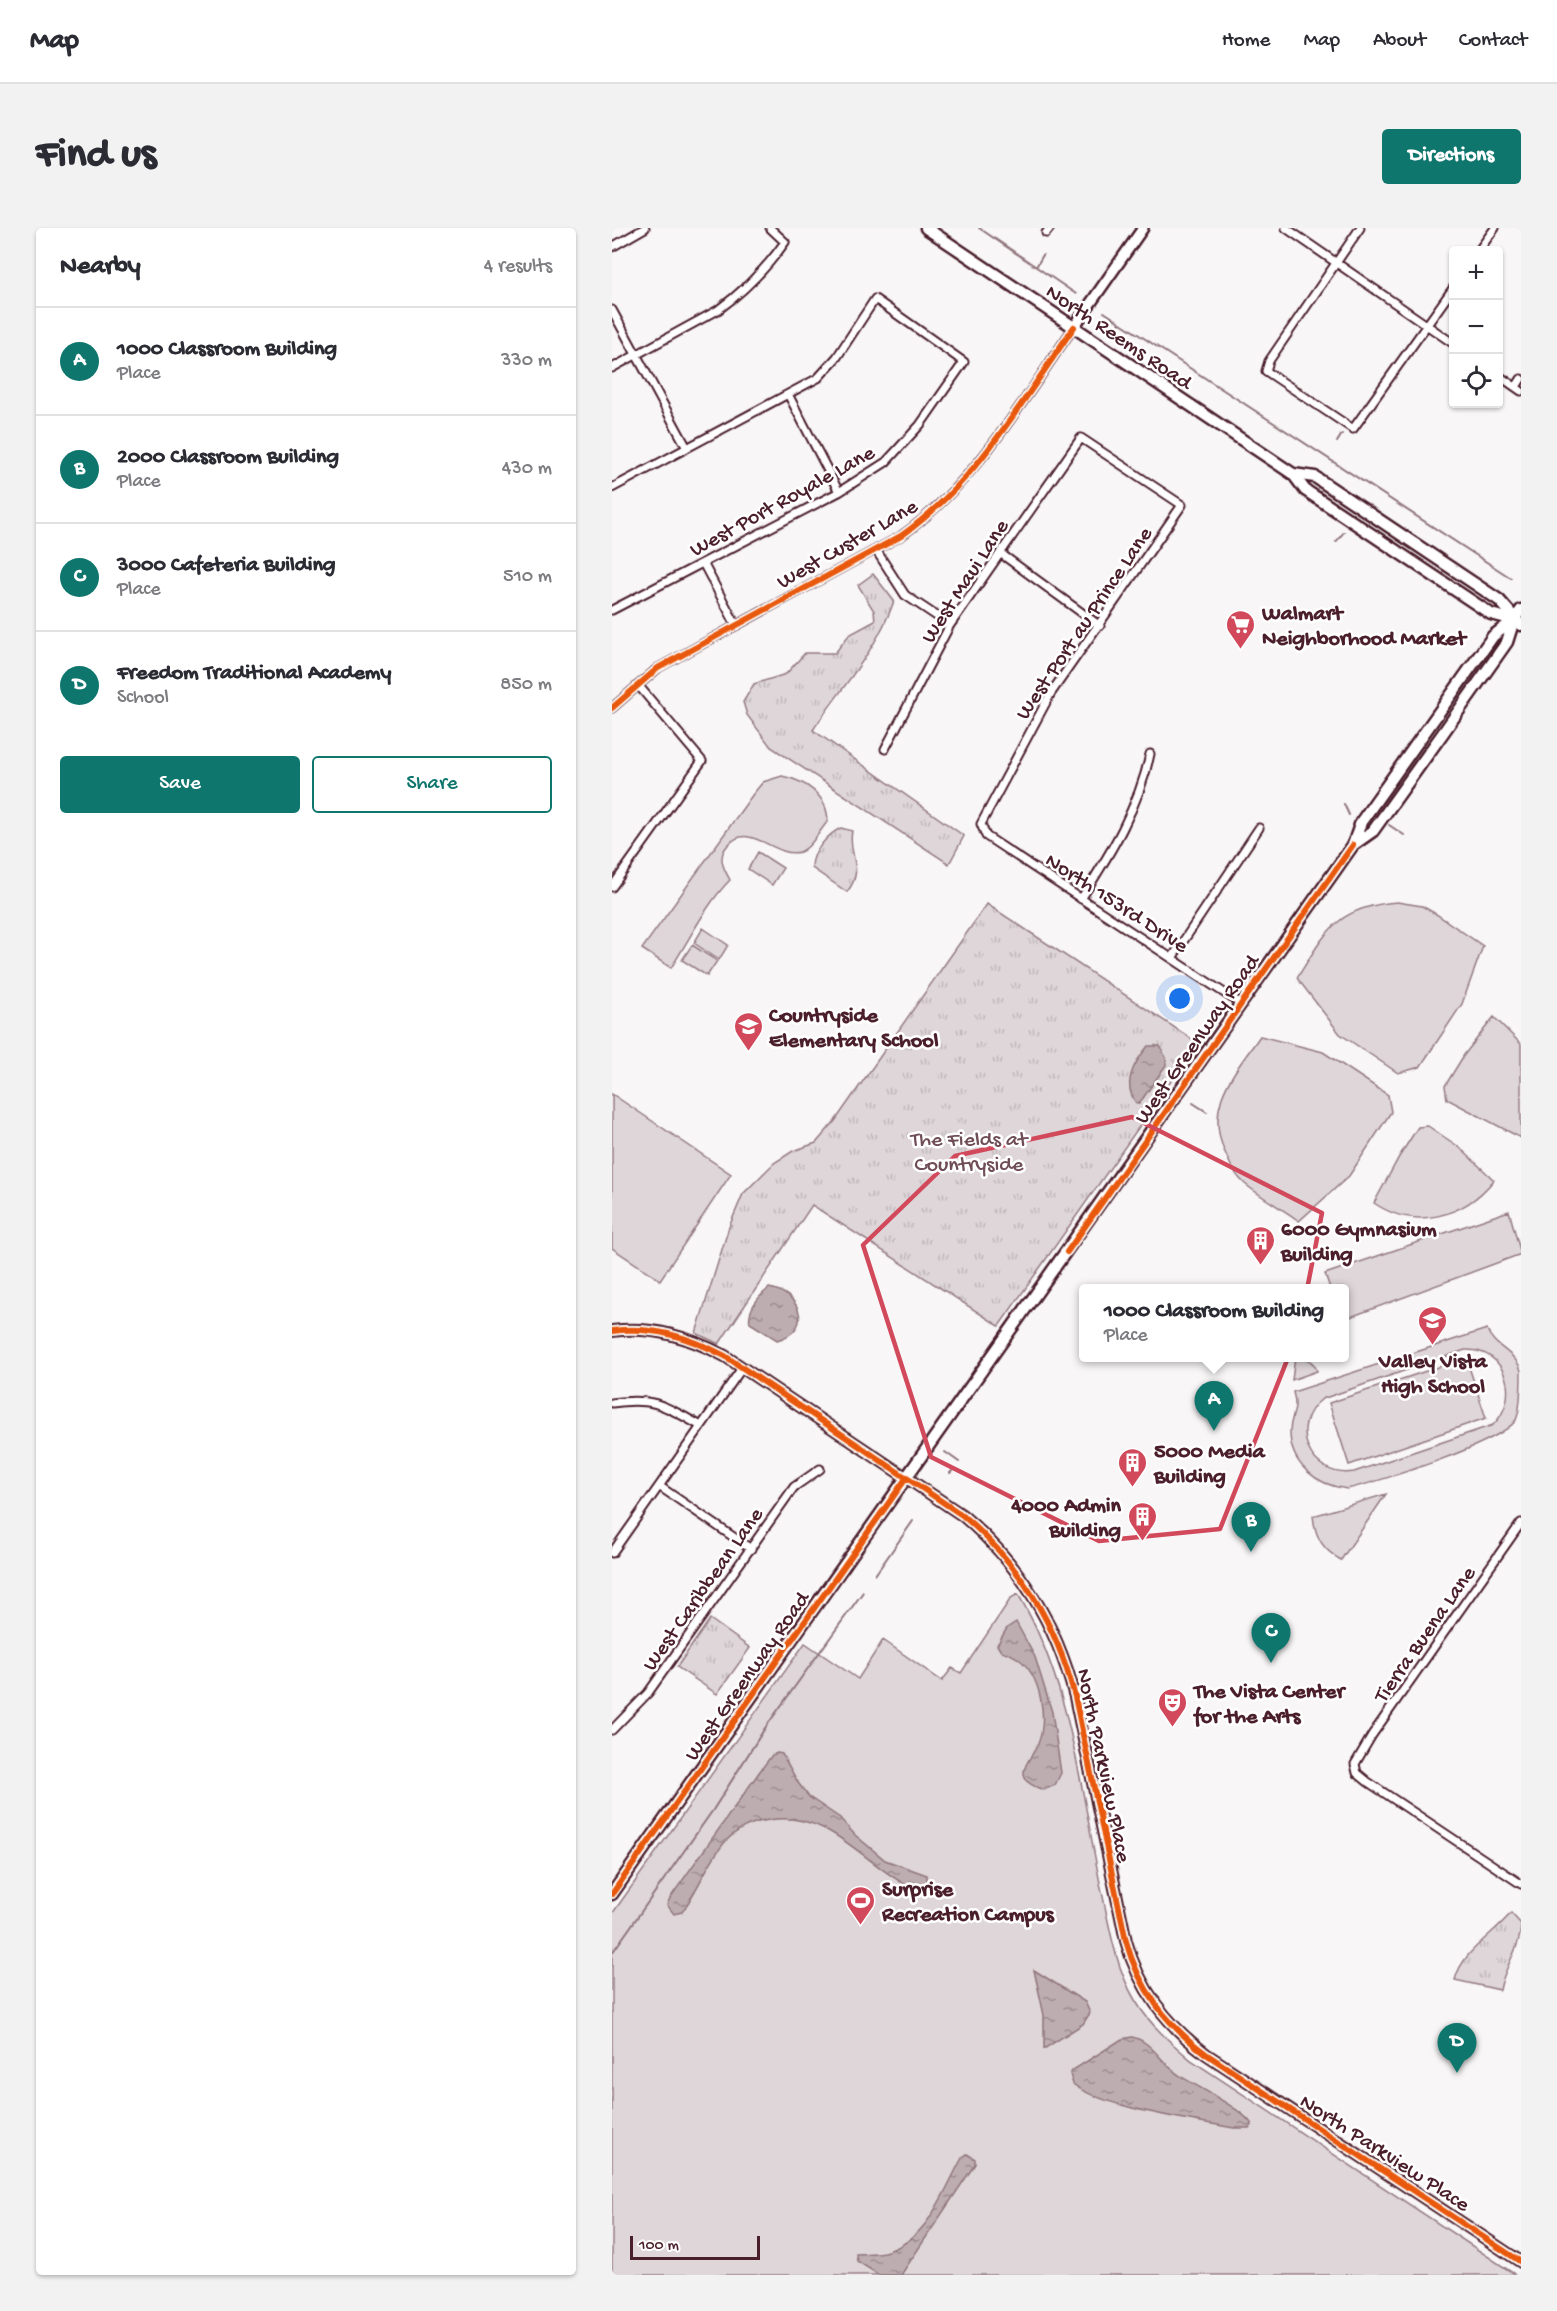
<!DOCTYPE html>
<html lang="en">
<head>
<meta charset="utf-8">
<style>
  body { margin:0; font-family:"Gochi Hand",sans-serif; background:#f2f2f3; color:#2b2b33 }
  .controls { position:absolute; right:18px; top:18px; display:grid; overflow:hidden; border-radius:6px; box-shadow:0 2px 4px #0004 }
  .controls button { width:54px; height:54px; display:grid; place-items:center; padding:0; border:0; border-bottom:2px solid #e1e1e2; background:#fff; color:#2b2b33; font:30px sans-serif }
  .scale { position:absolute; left:18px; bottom:15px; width:130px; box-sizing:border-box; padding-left:6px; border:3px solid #4a1f2b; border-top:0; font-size:16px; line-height:21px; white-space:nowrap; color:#4a1f2b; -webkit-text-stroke:4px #fff; paint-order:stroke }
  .you { position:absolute; left:568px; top:771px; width:21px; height:21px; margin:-15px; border:4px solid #fff; border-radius:50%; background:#1a73e8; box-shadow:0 0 0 9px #1a73e833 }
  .badge { display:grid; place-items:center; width:39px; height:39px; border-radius:50%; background:#0f766e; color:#fff; font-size:20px; font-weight:700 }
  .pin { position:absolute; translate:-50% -50px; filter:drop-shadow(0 2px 3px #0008) }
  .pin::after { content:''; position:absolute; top:32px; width:21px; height:18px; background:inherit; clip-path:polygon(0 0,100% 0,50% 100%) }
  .popup { position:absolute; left:467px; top:1056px; width:270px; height:78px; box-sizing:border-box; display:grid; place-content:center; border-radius:6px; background:#fff; filter:drop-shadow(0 2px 4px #0005); font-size:20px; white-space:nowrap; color:#7c7c81 }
  .popup b { font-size:22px; color:#2b2b33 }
  .popup::after { content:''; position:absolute; left:50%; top:100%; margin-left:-12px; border:12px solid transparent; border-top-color:#fff }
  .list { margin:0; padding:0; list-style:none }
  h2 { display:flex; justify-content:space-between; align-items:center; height:78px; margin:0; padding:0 24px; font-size:26px }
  h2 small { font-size:20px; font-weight:400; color:#7c7c81 }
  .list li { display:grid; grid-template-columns:39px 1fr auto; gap:18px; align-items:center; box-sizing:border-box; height:108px; padding:0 24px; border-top:2px solid #e1e1e2 }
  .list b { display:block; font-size:22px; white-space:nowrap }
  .list p { margin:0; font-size:20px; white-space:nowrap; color:#7c7c81 }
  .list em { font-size:20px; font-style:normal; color:#7c7c81 }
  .actions { display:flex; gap:12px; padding:18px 24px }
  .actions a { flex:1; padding:14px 0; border:2px solid #0f766e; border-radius:6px; text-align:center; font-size:21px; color:#0f766e }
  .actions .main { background:#0f766e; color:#fff }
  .icon { flex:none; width:33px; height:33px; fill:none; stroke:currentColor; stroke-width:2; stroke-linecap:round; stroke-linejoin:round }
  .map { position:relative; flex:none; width:909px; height:2047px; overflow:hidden; border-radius:6px }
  header { display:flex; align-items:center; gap:36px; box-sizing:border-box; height:84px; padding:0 30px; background:#fff; border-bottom:2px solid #e1e1e2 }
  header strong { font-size:28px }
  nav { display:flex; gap:33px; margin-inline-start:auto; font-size:21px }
  .intro { display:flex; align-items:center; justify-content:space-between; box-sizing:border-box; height:144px; padding:0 36px }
  h1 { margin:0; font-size:42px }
  .button { padding:15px 27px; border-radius:6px; background:#0f766e; color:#fff; font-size:21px; font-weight:700 }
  main { display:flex; gap:36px; padding:0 36px }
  aside { flex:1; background:#fff; border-radius:6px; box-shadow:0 2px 4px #0004 }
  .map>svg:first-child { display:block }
  .green { fill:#ded6d9; stroke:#947a82; stroke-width:1.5; fill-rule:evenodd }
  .park { fill:url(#park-tufts); stroke:#947a82; stroke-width:1.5 }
  .water { fill:url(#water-ripples); stroke:#8f747b; stroke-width:1.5 }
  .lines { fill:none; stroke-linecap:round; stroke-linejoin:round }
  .stream { stroke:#8f747b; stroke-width:2 }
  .minor-casing { stroke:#4a1f2b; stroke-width:11 }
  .tertiary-casing { stroke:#4a1f2b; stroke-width:14 }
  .secondary-casing { stroke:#4a1f2b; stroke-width:15 }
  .minor { stroke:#fff; stroke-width:7 }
  .tertiary { stroke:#fff; stroke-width:9 }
  .secondary { stroke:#fff; stroke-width:10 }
  .cycleway-casing { stroke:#fff; stroke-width:10 }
  .cycleway { stroke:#e8590c; stroke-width:6 }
  .marked { fill:none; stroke:#d1495b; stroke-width:4.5; stroke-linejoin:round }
  .labels { text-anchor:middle; stroke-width:5; stroke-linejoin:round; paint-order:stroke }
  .street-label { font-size:22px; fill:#4a1f2b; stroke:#fff }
  .poi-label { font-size:22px; font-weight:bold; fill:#4a1f2b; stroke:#fff; text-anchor:start }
  .park-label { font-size:22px; fill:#6f4d56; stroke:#fff }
</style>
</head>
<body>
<header>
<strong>Map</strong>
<nav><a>Home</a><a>Map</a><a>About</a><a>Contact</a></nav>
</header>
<div class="intro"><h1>Find us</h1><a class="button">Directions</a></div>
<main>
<aside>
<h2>Nearby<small>4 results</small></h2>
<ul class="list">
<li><span class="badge">A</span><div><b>1000 Classroom Building</b><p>Place</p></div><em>330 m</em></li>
<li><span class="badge">B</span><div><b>2000 Classroom Building</b><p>Place</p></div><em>430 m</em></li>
<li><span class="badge">C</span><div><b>3000 Cafeteria Building</b><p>Place</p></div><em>510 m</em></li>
<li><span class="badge">D</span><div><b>Freedom Traditional Academy</b><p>School</p></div><em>850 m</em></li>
</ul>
<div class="actions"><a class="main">Save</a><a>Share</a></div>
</aside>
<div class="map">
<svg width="909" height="2047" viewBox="0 0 909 2047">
  <defs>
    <pattern id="park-tufts" width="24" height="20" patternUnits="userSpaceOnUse" patternTransform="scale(1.5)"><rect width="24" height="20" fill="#ded6d9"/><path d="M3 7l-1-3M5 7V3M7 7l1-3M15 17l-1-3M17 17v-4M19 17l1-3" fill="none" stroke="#c0b7ba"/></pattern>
    <pattern id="water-ripples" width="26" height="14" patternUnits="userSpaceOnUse" patternTransform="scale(1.5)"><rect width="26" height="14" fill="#bdadb0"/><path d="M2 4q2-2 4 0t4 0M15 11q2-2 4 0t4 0" fill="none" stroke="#9c8c8f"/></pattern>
  </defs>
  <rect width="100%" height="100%" fill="#f8f6f7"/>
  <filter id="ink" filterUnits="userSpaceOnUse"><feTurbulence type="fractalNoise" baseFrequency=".0167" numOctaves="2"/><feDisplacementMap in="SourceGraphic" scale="12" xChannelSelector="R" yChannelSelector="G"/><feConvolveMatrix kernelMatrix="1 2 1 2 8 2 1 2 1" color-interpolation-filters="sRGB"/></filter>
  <g filter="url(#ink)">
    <!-- green -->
    <path class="green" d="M170,548C194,553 215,567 216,593C208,602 199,620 188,624C162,631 138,591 115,618C105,630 112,641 118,652C94,676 78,711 59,740L30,721L141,566L151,554Z
      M146,624L171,640L160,657L136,641Z
      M785,674L810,678L824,686L871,718L850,776L808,839L786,845L728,806L685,750C714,704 724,679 785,674Z
      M91,700L116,717L107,732L82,715Z
      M80,717L105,733L95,748L70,732Z
      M882,789L909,816V910L835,871L833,858L852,827Z
      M648,808L711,824L776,867L779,884L737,948L687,993C669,980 649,969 633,956C624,948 619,939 615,929C590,879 621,847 648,808Z
      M0,866L119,946L48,1052L0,1020Z
      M816,898L847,919L882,952C852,989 803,1003 762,975L787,929L806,899Z
      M897,983L909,1026L733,1091L732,1060H718L713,1046Z
      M875,1101C881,1120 904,1123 909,1143C909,1156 909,1181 904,1192C888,1216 766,1254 735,1261C705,1257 678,1237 678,1204C678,1186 687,1185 681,1164ZM853,1122C895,1120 909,1170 881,1197L742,1244C698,1251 675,1198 710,1171Z
      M683,1130C694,1129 701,1132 705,1143L680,1152Z
      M854,1130L874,1190L737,1237L717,1175Z
      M774,1266L729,1332C711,1322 703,1309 701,1288Z
      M406,1366C458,1453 468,1557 488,1655C497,1694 502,1737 523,1772C538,1797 558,1814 579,1832L904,2047H0V1686L193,1415L246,1451L271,1412L330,1453L340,1440L349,1445L399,1370Z"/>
    <!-- park -->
    <path class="park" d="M261,346L282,373C265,422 229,460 201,502L352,608L337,636L159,519L135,487L131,474L142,456L174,446L193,425H223L237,407L263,393L262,383L246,357Z
      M229,600L240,603C235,628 254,640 235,664L200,640C199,625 216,606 229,600Z
      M375,676L586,815L387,1098L200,977L107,1116L84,1105L117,999L131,966L162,935L181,923L204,915L223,893Z
      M98,1391L138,1420L105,1466L65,1439Z
      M899,1685L909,1696C909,1720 892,1738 888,1762L843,1752C850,1723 882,1706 899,1685Z"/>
    <!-- water -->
    <path class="water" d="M536,818H548L554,830V837L527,876H525C509,856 522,835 536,818Z
      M157,1060C189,1065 202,1102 165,1112L138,1095C135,1082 147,1068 157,1060Z
      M404,1394L423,1429L440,1484L449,1545L443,1557L432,1562C426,1560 416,1557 413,1550C408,1540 422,1526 426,1516C436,1490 429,1446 405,1430C400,1426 393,1425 388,1422L385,1417L395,1400Z
      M165,1525L170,1526L187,1556L197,1569L228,1590L243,1607L273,1632L315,1647V1658L309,1661L296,1658C249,1633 216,1582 157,1592C139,1594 125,1601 113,1614C95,1635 86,1662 70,1684L62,1686L55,1677L58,1670L148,1543L160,1527Z
      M422,1742L473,1774L478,1785L471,1796L432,1821V1787Z
      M520,1809C540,1813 550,1836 567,1847C583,1858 633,1882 640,1897L637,1900H622C582,1892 490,1880 461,1856L458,1846L461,1842L510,1811Z
      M355,1926L363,1931V1936L289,2047H267L245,2033L244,2026C253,2025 263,2026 272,2024C316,2013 330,1966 350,1930Z"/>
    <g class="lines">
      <!-- stream -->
      <path class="stream" d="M367,0L464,66
        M424,39L431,27
        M492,84L899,350
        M503,104L508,95
        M725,214L730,206
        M724,314L732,304
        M732,576L737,587
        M777,597L792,607
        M581,875L595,884
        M333,1224L347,1234
        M338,1245L342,1241
        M263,1347L301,1293
        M0,1725L101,1582L153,1500L251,1364"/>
      <defs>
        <path id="minor" d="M674,0L842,116
          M748,0L657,133L654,143L741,201L842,59
          M434,5L438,0
          M0,19L33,0
          M867,22L883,0
          M0,82L75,220
          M0,140L106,82C132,63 154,41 173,14L158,0
          M886,147L909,163
          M904,159L909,151
          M177,168L227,264
          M0,260L206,150L225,129L263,71L352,134L308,197L274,234L227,264L0,382
          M264,322L293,367L338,397
          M388,325L488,398
          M91,335L124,397
          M0,480L46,440L289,308C364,255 410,173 462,99
          M273,521L338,397L469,210L570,277L439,465L369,596L374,608L629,776
          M0,659L90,533L26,457
          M469,671C498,626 527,579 538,526
          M560,730L647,600
          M0,1175C43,1169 53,1178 89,1198
          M47,1258L139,1321
          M909,1295L760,1507L743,1536L745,1545L756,1554L909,1656
          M0,1325L130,1140
          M0,1502L36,1465L182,1259L208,1241"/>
        <path id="tertiary" d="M462,99L531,0
          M0,1103C41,1098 77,1109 113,1128L350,1287C408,1336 444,1395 463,1469L514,1713C527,1761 554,1796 594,1826L909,2034"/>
        <path id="secondary" d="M314,0L681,246L693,262L879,386L902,392
          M681,246L703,249L887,372L909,397
          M741,617L761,603L831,505L895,414L902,392L909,382
          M0,1666L741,617L749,594L881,408L902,392"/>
      </defs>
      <!-- minor casing -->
      <use href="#minor" class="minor-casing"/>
      <!-- tertiary casing -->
      <use href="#tertiary" class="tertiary-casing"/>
      <!-- secondary casing -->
      <use href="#secondary" class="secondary-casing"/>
      <!-- minor -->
      <use href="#minor" class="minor"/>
      <!-- tertiary -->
      <use href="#tertiary" class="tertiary"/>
      <!-- secondary -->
      <use href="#secondary" class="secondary"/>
      <defs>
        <path id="cycleway" d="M0,480L46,440L289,308C364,255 410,173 462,99
          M455,1024L741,617
          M0,1103C41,1098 77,1109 113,1128L350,1287C408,1336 444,1395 463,1469L514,1713C527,1761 554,1796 594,1826L909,2034
          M0,1666L295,1249"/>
      </defs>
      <!-- cycleway casing -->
      <use href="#cycleway" class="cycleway-casing"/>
      <!-- cycleway -->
      <use href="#cycleway" class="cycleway"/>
    </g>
  </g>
  <!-- marked area -->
  <path class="marked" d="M520,889L710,985L687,1102L608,1301L487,1313L319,1229L251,1017L343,928Z"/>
  <!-- icons -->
  <defs>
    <symbol id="supermarket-pin" viewBox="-11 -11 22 30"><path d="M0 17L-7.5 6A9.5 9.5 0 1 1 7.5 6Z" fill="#d1495b" stroke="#fff"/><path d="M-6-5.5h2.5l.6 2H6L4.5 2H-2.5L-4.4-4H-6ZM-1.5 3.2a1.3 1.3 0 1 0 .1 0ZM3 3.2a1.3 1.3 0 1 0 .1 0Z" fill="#fff"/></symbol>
    <symbol id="school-pin" viewBox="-11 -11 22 30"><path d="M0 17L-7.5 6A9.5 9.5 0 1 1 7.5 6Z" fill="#d1495b" stroke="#fff"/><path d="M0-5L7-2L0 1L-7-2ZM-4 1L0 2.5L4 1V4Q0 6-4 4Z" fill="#fff"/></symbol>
    <symbol id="building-pin" viewBox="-11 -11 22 30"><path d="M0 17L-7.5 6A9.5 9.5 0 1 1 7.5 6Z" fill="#d1495b" stroke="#fff"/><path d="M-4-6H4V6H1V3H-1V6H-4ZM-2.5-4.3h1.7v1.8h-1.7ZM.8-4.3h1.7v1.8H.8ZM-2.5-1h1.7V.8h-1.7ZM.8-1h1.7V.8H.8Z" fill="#fff"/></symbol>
    <symbol id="theatre-pin" viewBox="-11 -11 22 30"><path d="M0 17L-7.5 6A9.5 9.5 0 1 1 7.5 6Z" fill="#d1495b" stroke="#fff"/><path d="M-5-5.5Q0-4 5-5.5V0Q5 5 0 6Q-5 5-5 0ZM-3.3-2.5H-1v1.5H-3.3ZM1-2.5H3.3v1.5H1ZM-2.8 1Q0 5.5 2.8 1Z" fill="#fff"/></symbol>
    <symbol id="stadium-pin" viewBox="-11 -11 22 30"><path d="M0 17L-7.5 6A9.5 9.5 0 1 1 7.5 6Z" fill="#d1495b" stroke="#fff"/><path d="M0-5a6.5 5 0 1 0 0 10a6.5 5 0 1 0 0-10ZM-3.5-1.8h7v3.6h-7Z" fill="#fff"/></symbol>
  </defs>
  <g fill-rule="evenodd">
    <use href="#supermarket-pin" x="612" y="380" width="33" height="45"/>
    <use href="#school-pin" x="120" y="782" width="33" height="45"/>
    <use href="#building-pin" x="632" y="996" width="33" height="45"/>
    <use href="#school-pin" x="804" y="1076" width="33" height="45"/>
    <use href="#building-pin" x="504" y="1218" width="33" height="45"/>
    <use href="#building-pin" x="514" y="1272" width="33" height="45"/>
    <use href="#theatre-pin" x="544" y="1458" width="33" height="45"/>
    <use href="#stadium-pin" x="232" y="1656" width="33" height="45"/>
  </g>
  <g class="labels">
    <!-- street labels -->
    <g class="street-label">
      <text transform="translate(508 107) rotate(34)" y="8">North Reems Road</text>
      <text transform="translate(169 271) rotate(-29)" y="8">West Port Royale Lane</text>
      <text transform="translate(234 314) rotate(-30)" y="8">West Custer Lane</text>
      <text transform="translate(351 352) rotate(-57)" y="8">West Maui Lane</text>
      <text transform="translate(470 394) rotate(-56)" y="8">West Port au Prince Lane</text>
      <text transform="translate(506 673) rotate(33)" y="8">North 153rd Drive</text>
      <text transform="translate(583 810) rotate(-55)" y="8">West Greenway Road</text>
      <text transform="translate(89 1360) rotate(-55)" y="8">West Caribbean Lane</text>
      <text transform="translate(811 1405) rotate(-55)" y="8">Tierra Buena Lane</text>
      <text transform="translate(133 1447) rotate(-55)" y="8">West Greenway Road</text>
      <text transform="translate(494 1537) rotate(78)" y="8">North Parkview Place</text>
      <text transform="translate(774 1923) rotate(33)" y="8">North Parkview Place</text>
    </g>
    <!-- poi labels -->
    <g class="poi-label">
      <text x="650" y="391">Walmart<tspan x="650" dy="25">Neighborhood Market</tspan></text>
      <text x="157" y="793">Countryside<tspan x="157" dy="25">Elementary School</tspan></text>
      <text x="669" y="1007">6000 Gymnasium<tspan x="669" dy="25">Building</tspan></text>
      <text x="821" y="1139" text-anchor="middle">Valley Vista<tspan x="821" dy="25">High School</tspan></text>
      <text x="542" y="1229">5000 Media<tspan x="542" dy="25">Building</tspan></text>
      <text x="509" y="1283" text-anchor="end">4000 Admin<tspan x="509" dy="25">Building</tspan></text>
      <text x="582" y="1469">The Vista Center<tspan x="582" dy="25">for the Arts</tspan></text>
      <text x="270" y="1667">Surprise<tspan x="270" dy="25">Recreation Campus</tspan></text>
    </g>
    <!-- park labels -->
    <g class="park-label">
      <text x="357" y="917">The Fields at<tspan x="357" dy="25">Countryside</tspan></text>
    </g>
  </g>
</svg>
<div class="controls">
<button>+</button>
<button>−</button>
<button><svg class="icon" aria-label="locate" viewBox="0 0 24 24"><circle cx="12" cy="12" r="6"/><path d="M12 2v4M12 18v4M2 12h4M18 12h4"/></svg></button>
</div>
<div class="scale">100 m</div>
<div class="you"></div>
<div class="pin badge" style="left:602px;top:1203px">A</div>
<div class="popup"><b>1000 Classroom Building</b>Place</div>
<div class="pin badge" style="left:639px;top:1324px">B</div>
<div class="pin badge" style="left:659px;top:1435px">C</div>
<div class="pin badge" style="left:845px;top:1845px">D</div>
</div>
</main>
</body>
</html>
